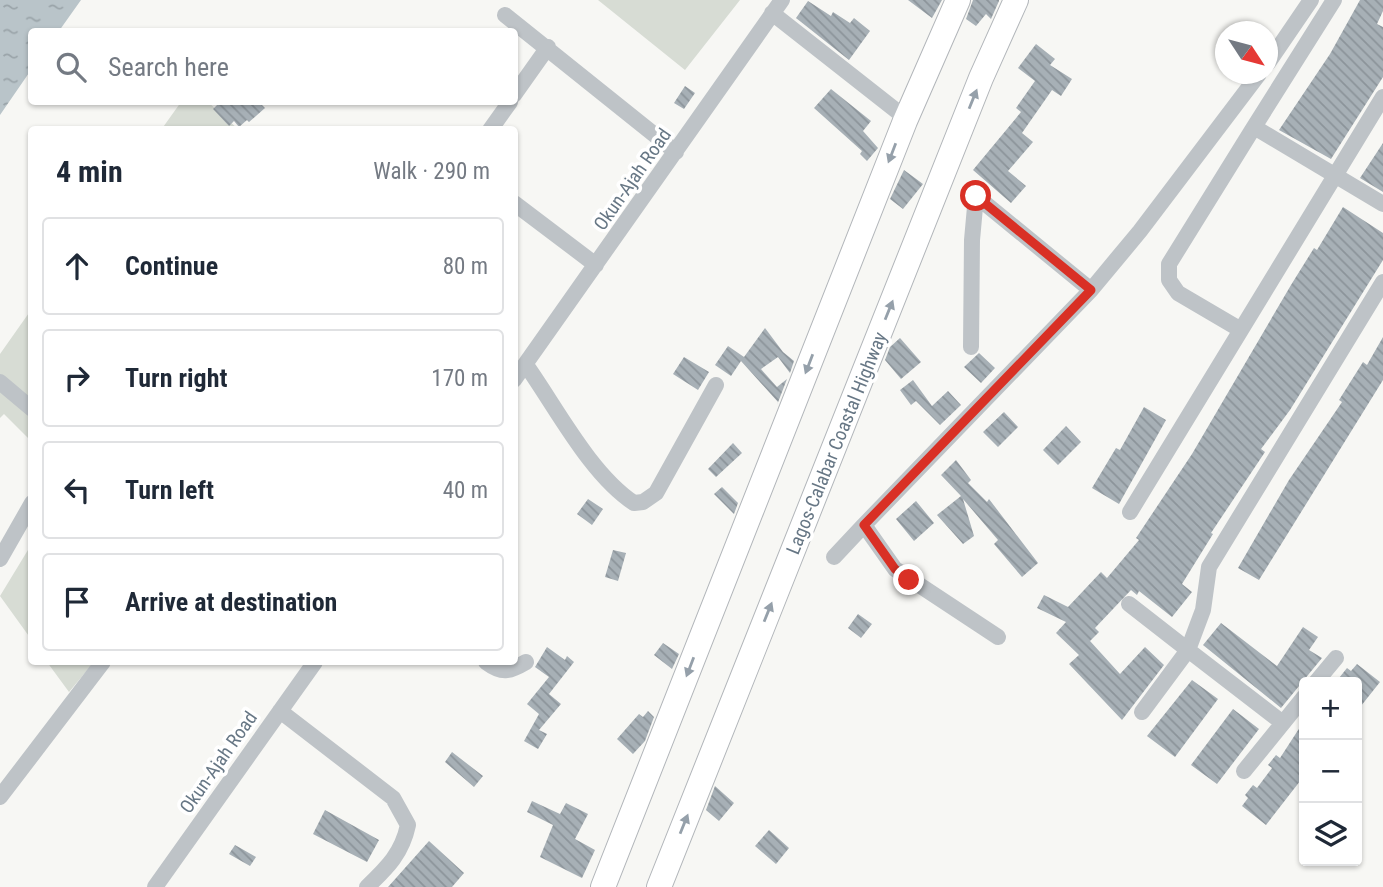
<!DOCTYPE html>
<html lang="en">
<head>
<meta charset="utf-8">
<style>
  body { margin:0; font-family:"Roboto Condensed",sans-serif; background:#f6f6f7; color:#1f2937 }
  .controls { position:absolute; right:21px; bottom:21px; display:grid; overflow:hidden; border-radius:7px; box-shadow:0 2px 5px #0004 }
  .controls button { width:63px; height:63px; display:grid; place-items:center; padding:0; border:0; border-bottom:2px solid #e0e1e3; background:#fff; color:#1f2937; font:35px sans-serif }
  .compass { position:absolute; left:1215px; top:21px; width:63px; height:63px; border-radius:50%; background:#fff; box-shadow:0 2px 5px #0004; rotate:126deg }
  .stop { position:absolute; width:21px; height:21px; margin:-16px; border:5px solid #d93025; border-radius:50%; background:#fff }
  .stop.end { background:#d93025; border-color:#fff; box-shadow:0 2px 7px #0008 }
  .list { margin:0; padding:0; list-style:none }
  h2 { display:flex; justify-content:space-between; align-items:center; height:91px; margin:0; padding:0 28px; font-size:30px }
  h2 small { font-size:23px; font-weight:400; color:#747a83 }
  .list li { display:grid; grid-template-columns:46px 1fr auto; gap:21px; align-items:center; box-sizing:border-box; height:98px; margin:0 14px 14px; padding:0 14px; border:2px solid #e0e1e3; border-radius:7px }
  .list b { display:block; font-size:26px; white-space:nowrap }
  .list em { font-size:23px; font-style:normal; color:#747a83 }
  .icon { flex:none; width:38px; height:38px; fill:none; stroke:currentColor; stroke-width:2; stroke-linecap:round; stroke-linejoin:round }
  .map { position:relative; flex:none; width:1383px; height:887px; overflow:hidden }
  .search { position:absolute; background:#fff; box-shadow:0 2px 5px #0004; left:28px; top:28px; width:490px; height:77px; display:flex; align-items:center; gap:18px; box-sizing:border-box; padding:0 24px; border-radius:7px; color:#747a83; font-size:26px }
  .panel { position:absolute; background:#fff; box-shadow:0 2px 5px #0004; left:28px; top:126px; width:490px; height:539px; border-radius:7px }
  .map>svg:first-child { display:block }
  .grass { fill:#d7dcd4 }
  .water { fill:url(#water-ripples) }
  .building { fill:url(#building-back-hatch) }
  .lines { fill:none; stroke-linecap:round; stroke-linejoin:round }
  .highway-casing { stroke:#b2b6ba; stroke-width:26 }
  .minor { stroke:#bec3c7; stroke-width:16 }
  .highway { stroke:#fff; stroke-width:24 }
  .oneway { fill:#95a0aa }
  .route { stroke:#d93025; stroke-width:9 }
  .labels { text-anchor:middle; stroke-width:7; stroke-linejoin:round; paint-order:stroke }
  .street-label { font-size:19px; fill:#677785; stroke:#fff }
</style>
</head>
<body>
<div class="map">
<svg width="1383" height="887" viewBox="0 0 1383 887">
  <defs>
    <pattern id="water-ripples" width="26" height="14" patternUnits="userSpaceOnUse" patternTransform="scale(1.75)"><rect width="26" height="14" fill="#b9c4c9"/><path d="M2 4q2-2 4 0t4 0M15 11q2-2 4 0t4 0" fill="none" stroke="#9aa4a9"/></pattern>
    <pattern id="building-back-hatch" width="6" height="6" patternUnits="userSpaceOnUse" patternTransform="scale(1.75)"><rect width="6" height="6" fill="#a7b0b6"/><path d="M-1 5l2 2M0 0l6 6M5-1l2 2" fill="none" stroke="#8c949a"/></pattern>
  </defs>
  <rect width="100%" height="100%" fill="#f7f7f4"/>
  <!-- grass -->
  <path class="grass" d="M598,0H740L685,70Z
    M181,102H208L238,129L161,130Z
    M31,310V441L4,414L0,418V354Z
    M31,545H32L31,639L0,596Z
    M47,662H94L69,692Z"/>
  <!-- water -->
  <path class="water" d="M0,0H81L59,31L32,32L31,70L0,115Z"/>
  <!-- building -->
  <path class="building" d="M908,0H942L932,18Z
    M973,0H999V1L991,19L986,14L976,26L966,19Z
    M1360,0H1383V11L1377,24L1383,27V77L1331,159L1279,130L1330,54Z
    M808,1L831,16L833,12L850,23L854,18L870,31L849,60L796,18Z
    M1036,44L1055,59L1050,65L1072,79L1061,96L1052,90L1022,133L1033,142L1008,171L1026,186L1011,203L973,170L1021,112L1016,108L1035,81L1018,68Z
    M685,86L695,93L684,109L674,103Z
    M831,89L871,121L863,131L878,148L867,161L860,154L862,151L814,108Z
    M220,102H259L265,108L249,122L247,120L239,127L234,121L229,126L213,109Z
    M1383,143V192L1360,178Z
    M904,170L923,184L903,209L890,199Z
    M1343,207L1383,233V260L1290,410L1261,449L1265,452L1211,533L1213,534L1182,584L1192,592L1172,617L1139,591L1137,595L1131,590L1095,628L1099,632L1090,641L1120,674L1145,647L1164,665L1122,720L1069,664L1079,655L1056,633L1066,622L1037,608L1044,595L1068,607L1101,572L1107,578L1139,540L1136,538L1192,454L1291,285L1314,248L1317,250Z
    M765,328L783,352L794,361L790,373L778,357L761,369L777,387L787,379L777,405L778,402L741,361L731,376L715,365L728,346L744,357Z
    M1383,337V380L1259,580L1238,568L1289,480L1342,402L1339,400L1363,362L1367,365Z
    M900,338L921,362L901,379L885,360L890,347Z
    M979,353L995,368L981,383L964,367Z
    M684,357L709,372L698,390L673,374Z
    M913,380L932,406L948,391L961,405L940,425L916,401L911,405L900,390Z
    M1144,407L1166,420L1119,504L1092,488L1116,448L1120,450Z
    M1004,412L1018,427L998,447L983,432Z
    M1066,426L1081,442L1058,465L1043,450Z
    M733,443L742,453L716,477L708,469Z
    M956,460L971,480L968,483L987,502L989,499L1038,563L1022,577L994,544L998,540L963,499L974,536L963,544L937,515L961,496L941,475Z
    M722,487L738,503L734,514L714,494Z
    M588,499L603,509L592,525L577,514Z
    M916,501L934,523L914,541L896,519Z
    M613,550L626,553L618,581L605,577Z
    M858,614L872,624L861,638L848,628Z
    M1221,623L1277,666L1303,627L1318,637L1309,650L1322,658L1281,708L1203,645Z
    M663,643L679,654L672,669L654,655Z
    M547,647L565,660L567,656L574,662L549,694L561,704L539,730L547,734L538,749L524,741L539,714L527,704L549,677L535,667Z
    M1357,664L1380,682L1357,711V682H1342L1339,678L1347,668L1351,671Z
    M1192,680L1218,699L1175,757L1147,736Z
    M1233,709L1259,729L1217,784L1191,765Z
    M648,711L654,717L645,741L633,754L617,739L639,714L643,717Z
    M1304,721V776L1266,825L1242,806L1248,798L1245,795L1253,785L1257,788L1272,768L1268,765L1276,755L1280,758Z
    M452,752L483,776L474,787L445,762Z
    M715,786L734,803L719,821L706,810Z
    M532,801L560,814L566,803L588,814L575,839L595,850L582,878L540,857L553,825L527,812Z
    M325,810L379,840L367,862L313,834Z
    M769,830L789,848L776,864L755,846Z
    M429,841L464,873L452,887H388Z
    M235,845L256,857L250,866L229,854Z"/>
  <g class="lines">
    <defs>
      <path id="highway" d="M603,887L905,121L958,0
        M659,887L981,78L1016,0"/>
    </defs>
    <!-- highway casing -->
    <use href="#highway" class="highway-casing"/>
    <!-- minor -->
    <path class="minor" d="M1334,0L1254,127L1383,204
      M772,13L898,112
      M505,15L676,152
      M1268,63L1311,0
      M514,95L548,47
      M490,130L510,102
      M976,196L1091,290
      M514,203L596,265
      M1241,330L1178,293L1169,280V264L1254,127
      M971,347L972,240L976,196
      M526,365C556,407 590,474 634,503L643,502L656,493L716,385
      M514,380L782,0
      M0,382L32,409
      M1130,512L1383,97
      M834,557L864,525
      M0,559L32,503
      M1129,604L1188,650L1142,712
      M998,637L895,569L864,525L1091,290L1140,231L1259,74
      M486,662C502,674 509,672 526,662
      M1316,682L1336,658
      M1304,697L1283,723L1188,650L1203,610L1209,567L1383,282
      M280,711L393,798L408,825C402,853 388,867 367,887
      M1244,771L1283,723
      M0,797L103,662
      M155,887L315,662"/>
    <!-- highway -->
    <use href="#highway" class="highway"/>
  </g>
  <!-- one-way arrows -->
  <defs><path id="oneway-solid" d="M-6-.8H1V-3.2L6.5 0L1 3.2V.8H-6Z" transform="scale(1.75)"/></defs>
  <g class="oneway">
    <use href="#oneway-solid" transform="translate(973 99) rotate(-68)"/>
    <use href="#oneway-solid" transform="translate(892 153) rotate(111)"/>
    <use href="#oneway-solid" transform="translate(889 310) rotate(-68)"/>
    <use href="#oneway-solid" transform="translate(809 364) rotate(111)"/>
    <use href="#oneway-solid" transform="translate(768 612) rotate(-68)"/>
    <use href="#oneway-solid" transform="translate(690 667) rotate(111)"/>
    <use href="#oneway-solid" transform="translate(684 824) rotate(-68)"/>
  </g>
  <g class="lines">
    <!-- route -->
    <path class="route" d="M909,580L895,569L864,525L1091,290L976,196"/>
  </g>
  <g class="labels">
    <!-- street labels -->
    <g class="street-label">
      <text transform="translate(632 179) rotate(-55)" y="7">Okun-Ajah Road</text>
      <text transform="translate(836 443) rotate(-68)" y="7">Lagos-Calabar Coastal Highway</text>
      <text transform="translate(218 762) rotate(-55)" y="7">Okun-Ajah Road</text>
    </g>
  </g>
</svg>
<div class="controls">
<button>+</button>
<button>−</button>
<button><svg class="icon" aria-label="layers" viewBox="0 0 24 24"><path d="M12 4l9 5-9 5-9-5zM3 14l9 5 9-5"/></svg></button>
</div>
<svg class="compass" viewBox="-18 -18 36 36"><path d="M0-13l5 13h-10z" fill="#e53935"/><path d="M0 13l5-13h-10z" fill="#747a83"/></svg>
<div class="stop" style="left:976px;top:196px"></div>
<div class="stop end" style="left:909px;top:580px"></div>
<div class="search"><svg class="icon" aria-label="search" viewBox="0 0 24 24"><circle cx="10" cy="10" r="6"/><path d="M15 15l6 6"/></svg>Search here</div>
<section class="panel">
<h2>4 min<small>Walk · 290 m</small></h2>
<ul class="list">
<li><svg class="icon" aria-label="ahead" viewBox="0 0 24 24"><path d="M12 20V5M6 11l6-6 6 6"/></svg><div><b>Continue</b></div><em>80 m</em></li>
<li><svg class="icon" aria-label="right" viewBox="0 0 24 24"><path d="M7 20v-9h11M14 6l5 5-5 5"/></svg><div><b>Turn right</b></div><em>170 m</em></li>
<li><svg class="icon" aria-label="left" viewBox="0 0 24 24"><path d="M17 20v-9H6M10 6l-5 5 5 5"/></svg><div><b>Turn left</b></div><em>40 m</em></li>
<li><svg class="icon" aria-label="arrive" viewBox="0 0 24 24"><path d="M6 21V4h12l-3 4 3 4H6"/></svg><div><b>Arrive at destination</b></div></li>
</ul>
</section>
</div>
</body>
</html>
